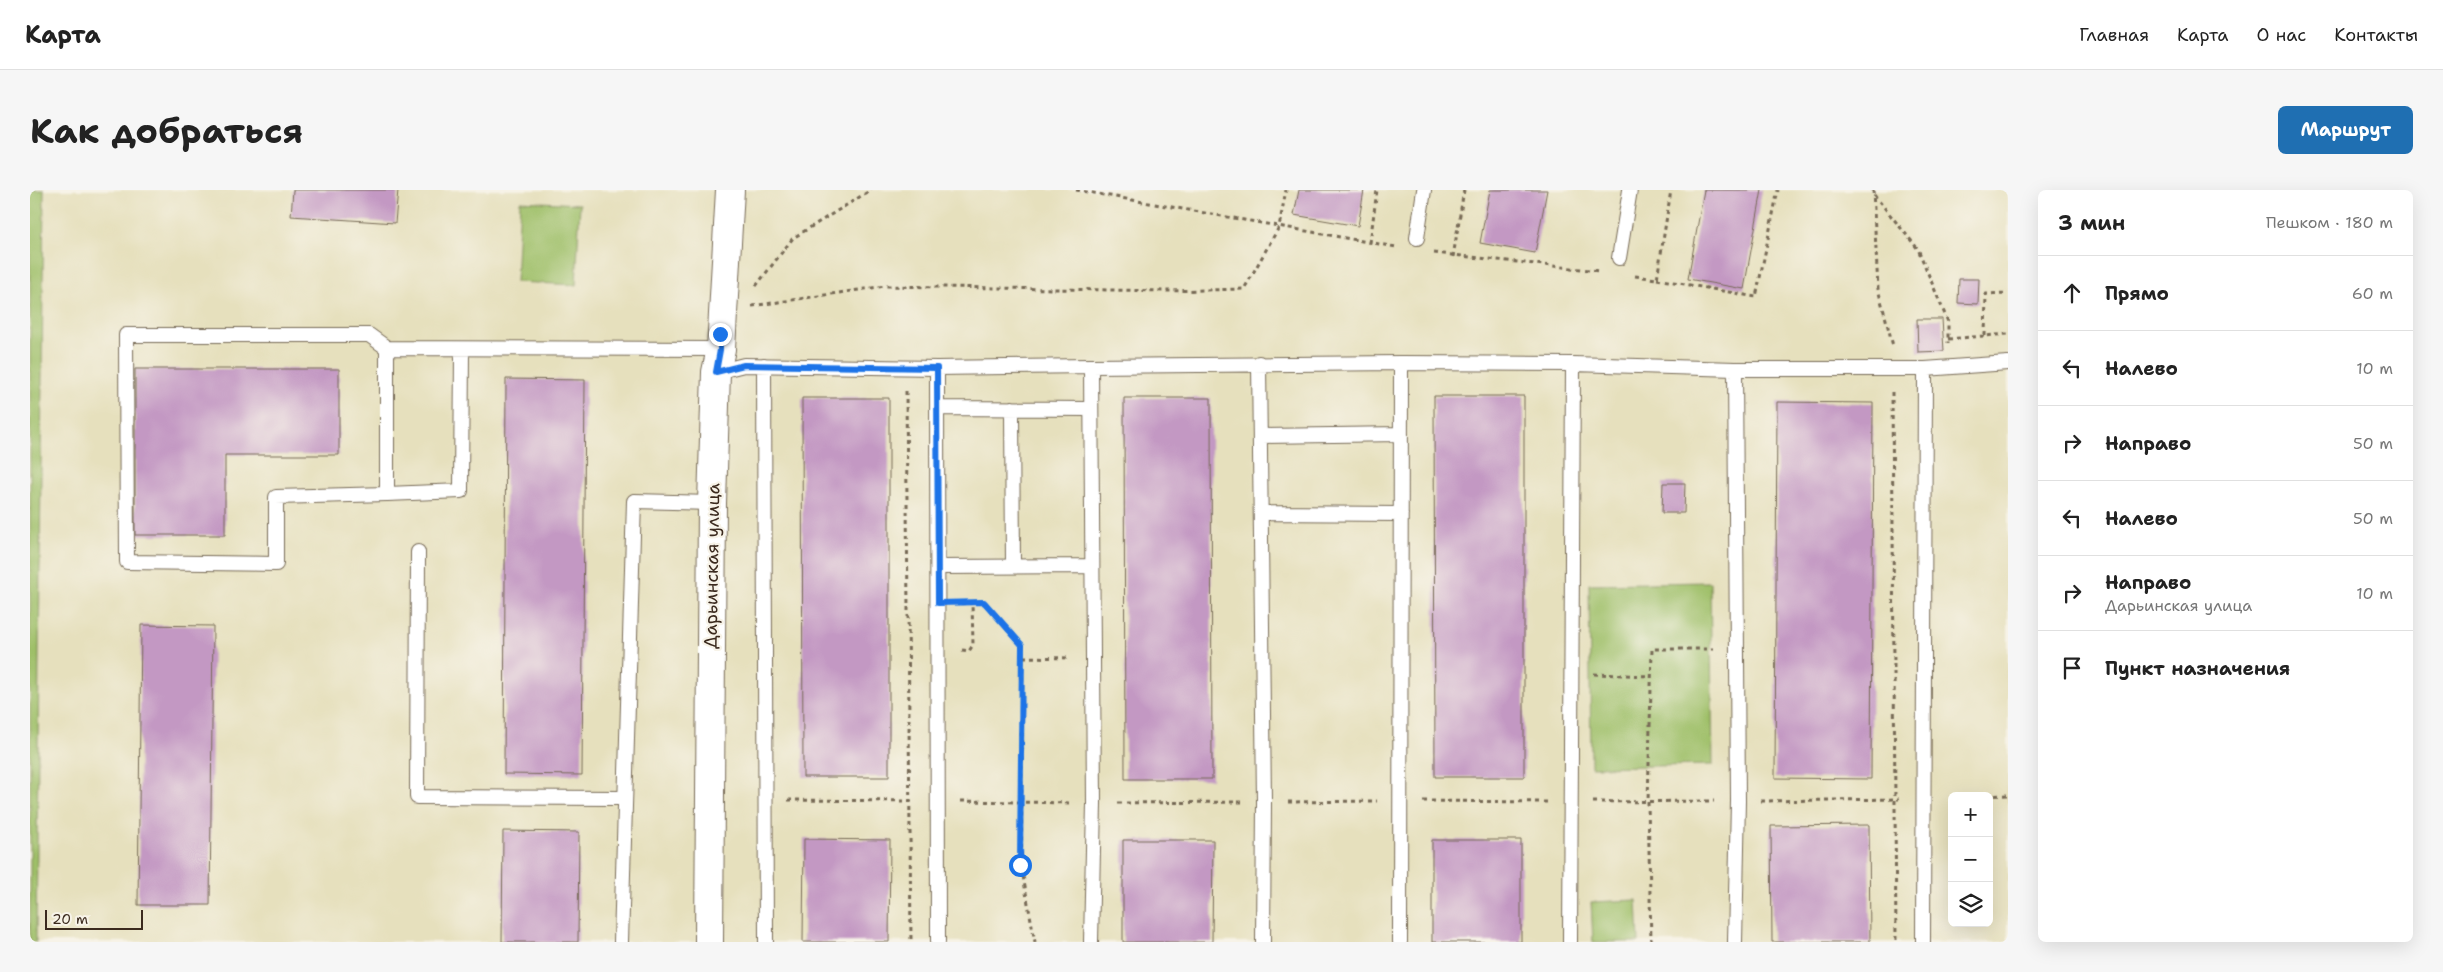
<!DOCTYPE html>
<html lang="ru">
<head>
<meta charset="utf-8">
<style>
  body { margin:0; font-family:"Shantell Sans",sans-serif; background:#f6f6f6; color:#222 }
  .controls { position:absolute; right:15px; bottom:15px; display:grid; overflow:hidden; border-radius:8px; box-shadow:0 5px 20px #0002 }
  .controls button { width:45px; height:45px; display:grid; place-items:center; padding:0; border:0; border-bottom:1px solid #e0e0e0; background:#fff; color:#222; font:25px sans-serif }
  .scale { position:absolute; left:15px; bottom:12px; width:98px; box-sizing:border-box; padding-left:5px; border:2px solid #3b2a1e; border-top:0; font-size:14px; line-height:18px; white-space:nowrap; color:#3b2a1e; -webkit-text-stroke:4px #f7f3e8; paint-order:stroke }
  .stop { position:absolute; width:15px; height:15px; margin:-11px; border:4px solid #1a73e8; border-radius:50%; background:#fff }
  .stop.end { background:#1a73e8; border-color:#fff; box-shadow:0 1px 5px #0008 }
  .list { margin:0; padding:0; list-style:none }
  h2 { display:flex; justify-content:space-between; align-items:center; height:65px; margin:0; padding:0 20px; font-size:21px }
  h2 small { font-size:16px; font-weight:400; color:#767676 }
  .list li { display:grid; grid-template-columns:32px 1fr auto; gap:15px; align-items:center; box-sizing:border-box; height:75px; padding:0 20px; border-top:1px solid #e0e0e0 }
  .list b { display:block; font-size:19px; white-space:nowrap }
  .list p { margin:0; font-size:16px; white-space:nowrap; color:#767676 }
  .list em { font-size:16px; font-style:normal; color:#767676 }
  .icon { flex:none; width:28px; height:28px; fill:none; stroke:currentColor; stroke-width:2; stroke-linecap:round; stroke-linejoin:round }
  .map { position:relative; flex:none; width:1978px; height:752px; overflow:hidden; border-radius:8px }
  header { display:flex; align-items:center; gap:30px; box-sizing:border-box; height:70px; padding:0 25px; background:#fff; border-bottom:1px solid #e0e0e0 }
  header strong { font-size:24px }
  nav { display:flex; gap:28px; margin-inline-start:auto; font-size:18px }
  .intro { display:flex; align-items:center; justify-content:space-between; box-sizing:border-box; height:120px; padding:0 30px }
  h1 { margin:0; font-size:35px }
  .button { padding:12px 22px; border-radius:8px; background:#1f6fb2; color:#fff; font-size:18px; font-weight:700 }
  main { display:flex; gap:30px; padding:0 30px }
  aside { flex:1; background:#fff; border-radius:8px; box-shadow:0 5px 20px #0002 }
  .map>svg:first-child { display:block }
  .green { fill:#9ebf68; stroke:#6c7443 }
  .building { fill:#c398c3 }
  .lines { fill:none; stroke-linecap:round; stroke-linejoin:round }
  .lane-casing { stroke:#776a56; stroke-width:16 }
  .street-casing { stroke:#776a56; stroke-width:30 }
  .path { stroke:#776a56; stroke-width:3; stroke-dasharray:4 4; stroke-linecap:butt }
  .lane { stroke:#fff; stroke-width:14 }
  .street { stroke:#fff; stroke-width:28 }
  .route { stroke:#1a73e8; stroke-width:6 }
  .labels { text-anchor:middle; stroke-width:4.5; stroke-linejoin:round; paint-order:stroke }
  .street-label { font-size:18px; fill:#3b2a1e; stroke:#f7f3e8 }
</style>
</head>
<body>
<header>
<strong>Карта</strong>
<nav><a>Главная</a><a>Карта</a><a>О нас</a><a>Контакты</a></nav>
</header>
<div class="intro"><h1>Как добраться</h1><a class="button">Маршрут</a></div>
<main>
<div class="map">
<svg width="1978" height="752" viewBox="0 0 1978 752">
  <rect width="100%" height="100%" fill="#f7f3e8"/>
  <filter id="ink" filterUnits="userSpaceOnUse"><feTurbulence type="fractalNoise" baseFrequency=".02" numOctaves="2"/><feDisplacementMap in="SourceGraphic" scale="10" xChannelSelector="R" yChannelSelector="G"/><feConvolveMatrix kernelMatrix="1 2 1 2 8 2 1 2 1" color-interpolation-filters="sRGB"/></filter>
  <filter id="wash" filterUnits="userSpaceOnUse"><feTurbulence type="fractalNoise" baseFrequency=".0096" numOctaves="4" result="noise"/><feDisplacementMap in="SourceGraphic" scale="20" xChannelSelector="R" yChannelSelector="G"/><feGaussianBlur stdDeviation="1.12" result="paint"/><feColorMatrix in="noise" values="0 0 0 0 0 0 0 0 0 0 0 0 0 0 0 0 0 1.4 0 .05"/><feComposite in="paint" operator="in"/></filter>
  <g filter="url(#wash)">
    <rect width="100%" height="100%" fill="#e6e0bd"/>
    <!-- green -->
    <path class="green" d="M0,0H14L6,752H0Z
      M490,11L550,14L546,95L486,92Z
      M1680,392L1683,575L1561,577L1559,394Z
      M1607,710L1609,752H1563L1561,712Z"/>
    <g id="blocks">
      <!-- building -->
      <path class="building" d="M263,0H368L365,33L261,26Z
        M1269,0H1334L1328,36L1264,25Z
        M1460,0H1517L1505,63L1450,53Z
        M1674,0H1732L1714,99L1658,89Z
        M1929,89H1949L1948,114L1928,113Z
        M1887,129H1912L1914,161L1888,162Z
        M105,179H309V265H195V345H105Z
        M476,189L555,190L552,585L474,584Z
        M1404,206H1494V587H1405Z
        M772,208H859V587H773Z
        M1094,208H1181L1182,589H1095Z
        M1747,212L1843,213L1841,589L1745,588Z
        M1633,293H1655L1654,323H1632Z
        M111,435L183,436L180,715H108Z
        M1839,635L1840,752H1742L1741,636Z
        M473,641L549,642L548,752H472Z
        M774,649L860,650L859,752H773Z
        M1093,650H1183L1182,752H1093Z
        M1402,650H1491V752H1402Z"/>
    </g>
  </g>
  <g filter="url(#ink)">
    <use href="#blocks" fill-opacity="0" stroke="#776a56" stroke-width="1"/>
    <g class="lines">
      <defs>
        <path id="lane" d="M1387,48L1394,0
          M1589,68L1600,0
          M357,158V304L246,307V374L97,372L96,145H339L357,158L691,159
          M1229,173L1234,612L1233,752
          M734,175L736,752
          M907,178L908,752
          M1705,179L1708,611L1705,752
          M686,182L714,175L907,178L1061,176
          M907,218L1061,219
          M982,218L983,376
          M1230,246L1371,244
          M357,304L431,301L432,159
          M1231,323L1371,324
          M388,362L387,607L595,608
          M908,377L1062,376
          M591,752L604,311L682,313
          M1061,752L1064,613L1061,176L1371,173
          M1370,752L1371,173L1543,174L1705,179H1895L1978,173
          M1540,752L1543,174
          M1893,752L1895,179"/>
        <path id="street" d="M679,752L682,313L686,182L691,159L700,0"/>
      </defs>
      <!-- lane casing -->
      <use href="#lane" class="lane-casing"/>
      <!-- street casing -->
      <use href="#street" class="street-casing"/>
      <!-- path -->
      <path class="path" d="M1046,0L1366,57
        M1843,0L1848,99L1863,156
        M1844,5L1888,59L1918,132V153
        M1340,53L1347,0
        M1404,63L1569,81
        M1423,67L1434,0
        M1605,86L1627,89L1641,0
        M1627,89L1726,107L1748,0
        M726,96L763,48L841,0
        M722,116L855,96L1137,101L1214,99L1249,37L1256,0
        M1955,146L1956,104L1978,103
        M1918,149L1978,144
        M876,201L881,752
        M1862,202L1866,752
        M931,413L954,412L992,455L991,675L1005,752
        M932,460L939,461L943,455L942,412
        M993,467L1039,468
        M1564,484L1621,486
        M1949,606L1978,605
        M758,610L884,611
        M931,611L1042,613
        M1393,611L1517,612
        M1731,611L1869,609
        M1258,612L1347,611
        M1563,612L1684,611
        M1088,613L1212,612
        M1621,752L1618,612L1622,459H1683"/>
      <!-- lane -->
      <use href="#lane" class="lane"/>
      <!-- street -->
      <use href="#street" class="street"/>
    </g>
  </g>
  <g class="lines" filter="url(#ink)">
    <!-- route -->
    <path class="route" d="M690,144V160L686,182L714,175L907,178L908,413L954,412L992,455L990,675"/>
  </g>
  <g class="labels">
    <!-- street labels -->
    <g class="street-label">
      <text transform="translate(682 376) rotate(-89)" y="6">Дарьинская улица</text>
    </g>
  </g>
</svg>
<div class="controls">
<button>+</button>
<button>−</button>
<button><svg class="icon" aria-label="layers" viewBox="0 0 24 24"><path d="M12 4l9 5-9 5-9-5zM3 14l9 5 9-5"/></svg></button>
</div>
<div class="scale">20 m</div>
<div class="stop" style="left:990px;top:675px"></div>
<div class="stop end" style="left:690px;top:144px"></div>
</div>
<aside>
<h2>3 мин<small>Пешком · 180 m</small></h2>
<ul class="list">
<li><svg class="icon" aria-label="ahead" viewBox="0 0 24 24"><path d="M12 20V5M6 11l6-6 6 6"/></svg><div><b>Прямо</b></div><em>60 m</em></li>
<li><svg class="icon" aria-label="left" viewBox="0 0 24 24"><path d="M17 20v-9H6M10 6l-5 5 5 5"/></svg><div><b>Налево</b></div><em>10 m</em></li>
<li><svg class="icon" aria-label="right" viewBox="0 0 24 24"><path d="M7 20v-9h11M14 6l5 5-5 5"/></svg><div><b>Направо</b></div><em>50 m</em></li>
<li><svg class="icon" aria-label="left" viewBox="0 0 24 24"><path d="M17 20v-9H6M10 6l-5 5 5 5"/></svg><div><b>Налево</b></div><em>50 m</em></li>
<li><svg class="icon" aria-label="right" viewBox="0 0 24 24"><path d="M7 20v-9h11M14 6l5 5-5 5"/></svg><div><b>Направо</b><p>Дарьинская улица</p></div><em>10 m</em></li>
<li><svg class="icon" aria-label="arrive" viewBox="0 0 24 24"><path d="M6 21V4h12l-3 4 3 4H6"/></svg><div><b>Пункт назначения</b></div></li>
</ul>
</aside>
</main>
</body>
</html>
